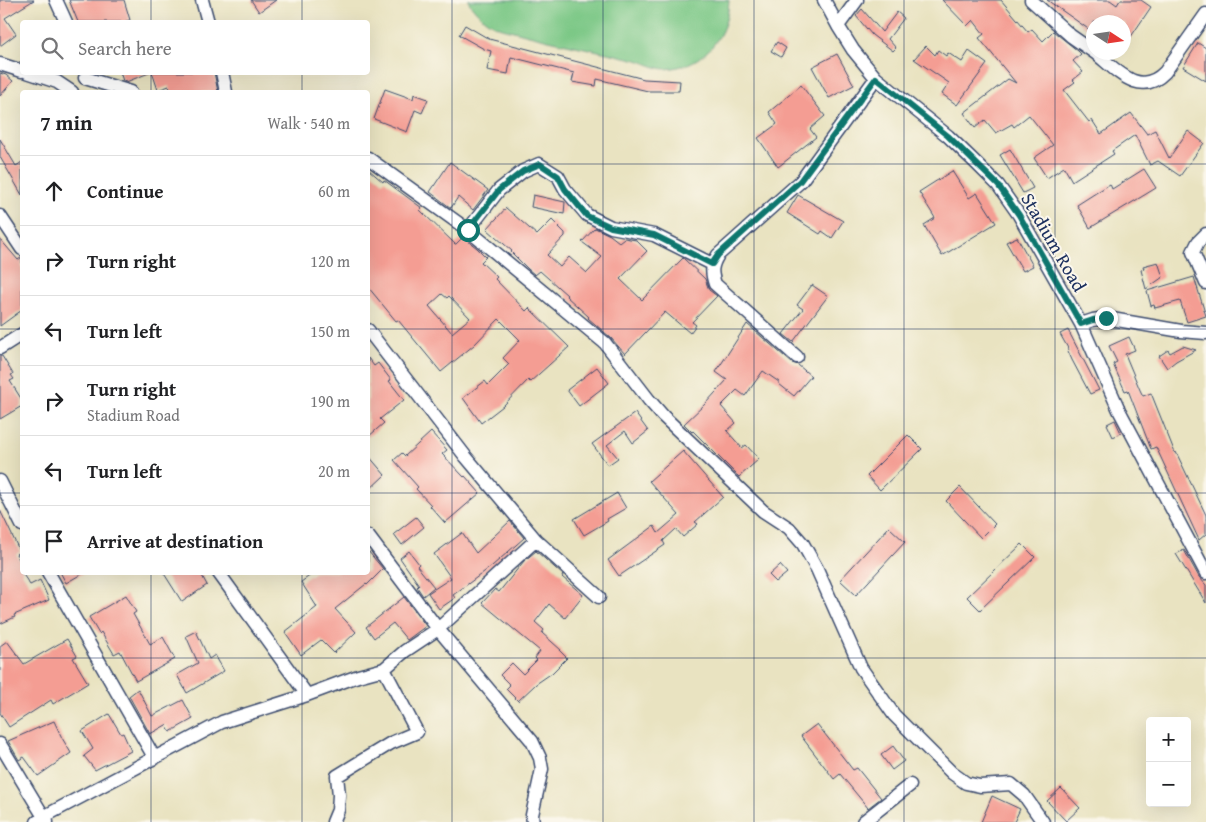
<!DOCTYPE html>
<html lang="en">
<head>
<meta charset="utf-8">
<style>
  body { margin:0; font-family:"Gentium Book Plus",serif; background:#f2f2f2; color:#202124 }
  .controls { position:absolute; right:15px; bottom:15px; display:grid; overflow:hidden; border-radius:5px; box-shadow:0 5px 20px #0002 }
  .controls button { width:45px; height:45px; display:grid; place-items:center; padding:0; border:0; border-bottom:1px solid #e0e0e0; background:#fff; color:#202124; font:25px sans-serif }
  .compass { position:absolute; left:1086px; top:15px; width:45px; height:45px; border-radius:50%; background:#fff; box-shadow:0 5px 20px #0002; rotate:102deg }
  .stop { position:absolute; width:15px; height:15px; margin:-11px; border:4px solid #0f766e; border-radius:50%; background:#fff }
  .stop.end { background:#0f766e; border-color:#fff; box-shadow:0 1px 5px #0008 }
  .list { margin:0; padding:0; list-style:none }
  h2 { display:flex; justify-content:space-between; align-items:center; height:65px; margin:0; padding:0 20px; font-size:21px }
  h2 small { font-size:16px; font-weight:400; color:#757577 }
  .list li { display:grid; grid-template-columns:32px 1fr auto; gap:15px; align-items:center; box-sizing:border-box; height:70px; padding:0 20px; border-top:1px solid #e0e0e0 }
  .list b { display:block; font-size:19px; white-space:nowrap }
  .list p { margin:0; font-size:16px; white-space:nowrap; color:#757577 }
  .list em { font-size:16px; font-style:normal; color:#757577 }
  .icon { flex:none; width:28px; height:28px; fill:none; stroke:currentColor; stroke-width:2; stroke-linecap:round; stroke-linejoin:round }
  .map { position:relative; flex:none; width:1206px; height:822px; overflow:hidden }
  .search { position:absolute; background:#fff; box-shadow:0 5px 20px #0002; left:20px; top:20px; width:350px; height:55px; display:flex; align-items:center; gap:12px; box-sizing:border-box; padding:0 18px; border-radius:5px; color:#757577; font-size:19px }
  .panel { position:absolute; background:#fff; box-shadow:0 5px 20px #0002; left:20px; top:90px; width:350px; height:485px; border-radius:5px }
  .map>svg:first-child { display:block }
  .green { fill:#7cc886; stroke:#4c7c72 }
  .building { fill:#f49d93; fill-rule:evenodd }
  .lines { fill:none; stroke-linecap:round; stroke-linejoin:round }
  .minor-casing { stroke:#3a4a6d; stroke-width:15 }
  .minor { stroke:#fff; stroke-width:12 }
  .route { stroke:#0f766e; stroke-width:6 }
  .grid { fill:none; stroke:#1b2f5e; stroke-width:1; stroke-opacity:0.55 }
  .labels { text-anchor:middle; stroke-width:4; stroke-linejoin:round; paint-order:stroke }
  .street-label { font-size:19px; fill:#1b2f5e; stroke:#fbf7ec }
</style>
</head>
<body>
<div class="map">
<svg width="1206" height="822" viewBox="0 0 1206 822">
  <rect width="100%" height="100%" fill="#fbf7ec"/>
  <filter id="ink" filterUnits="userSpaceOnUse"><feTurbulence type="fractalNoise" baseFrequency=".02" numOctaves="2"/><feDisplacementMap in="SourceGraphic" scale="10" xChannelSelector="R" yChannelSelector="G"/><feConvolveMatrix kernelMatrix="1 2 1 2 8 2 1 2 1" color-interpolation-filters="sRGB"/></filter>
  <filter id="wash" filterUnits="userSpaceOnUse"><feTurbulence type="fractalNoise" baseFrequency=".0096" numOctaves="4" result="noise"/><feDisplacementMap in="SourceGraphic" scale="20" xChannelSelector="R" yChannelSelector="G"/><feGaussianBlur stdDeviation="1.12" result="paint"/><feColorMatrix in="noise" values="0 0 0 0 0 0 0 0 0 0 0 0 0 0 0 0 0 1.4 0 .05"/><feComposite in="paint" operator="in"/></filter>
  <g filter="url(#wash)">
    <rect width="100%" height="100%" fill="#e9e3c1"/>
    <!-- green -->
    <path class="green" d="M468,0H729C728,37 704,66 666,69C656,69 643,61 633,59C596,50 558,43 521,33C512,30 500,29 492,24C484,20 471,8 468,0Z"/>
    <g id="blocks">
      <!-- building -->
      <path class="building" d="M0,0H34L5,18L16,34L0,46Z
        M69,0H124L130,20L123,22H78Z
        M251,0H276L259,12Z
        M942,0H1001L1028,32L1032,29L1043,41L1053,31L1078,51L1081,54L1073,61L1083,72L1073,80L1075,82L1064,90L1089,122L1092,120L1101,134L1131,113L1147,134L1155,130L1169,158L1188,131L1204,143L1180,176L1158,161L1150,165L1135,135L1112,151L1114,154L1072,181L1064,167L1047,178L1034,158L1053,145L1029,115L1014,127L1012,124L996,133L985,120L975,128L964,113L1008,79L1016,83L979,38L984,34L973,20L967,26Z
        M1047,0H1110L1117,5L1120,0H1141L1151,7L1124,47V22H1094V33Z
        M862,9L882,32L897,12L904,18L888,39L896,48L893,51L872,35L856,16Z
        M465,25L489,39L644,79L680,81L679,91H648L597,79L596,86L572,82L574,73L511,57L508,74L487,70L491,51L484,49L459,35Z
        M777,42L786,48L781,57L771,51Z
        M1198,43L1206,48V81L1183,67Z
        M926,46L935,55L938,50L946,56L948,53L962,62L969,51L987,64L957,105L942,94L949,83L914,59Z
        M837,54L854,85L829,98L812,67Z
        M120,72H149V73L126,82L123,81Z
        M152,72H214L218,92H171L169,86L158,90Z
        M0,73L6,75L13,81L0,96Z
        M801,85L825,116L810,129L816,137L778,167L758,138L777,124L769,112Z
        M385,89L413,99L414,94L428,99L422,113L415,110L407,132L374,119Z
        M0,139L16,166L22,162V195L0,157Z
        M1010,149L1033,188L1023,193L1000,155Z
        M450,162L488,190L473,210L458,197L451,208L430,192Z
        M368,169L383,182L384,180L422,208L420,210L455,244H456L463,237L477,248L486,257L481,262L497,277L495,279L526,311L529,308L569,347L530,382L528,380L503,406L481,423L463,398L485,381L488,385L509,364L503,358L520,340L499,319L474,345L441,372L398,320L396,321L368,287ZM442,294L447,298L449,296L470,318L452,333L429,306Z
        M1144,169L1156,188L1090,228L1077,205L1110,184L1112,189Z
        M952,171L969,198L977,193L996,223L942,256L924,225L935,218L919,192Z
        M533,195L565,202L564,214L531,207Z
        M798,195L843,221L832,238L822,231L820,234L787,213Z
        M506,208L537,235L552,220L565,233V236L547,255L560,267L569,257L587,273L602,257L582,242L595,228L610,235L619,242L624,238L636,240L647,251L620,279L642,300L683,258L705,279L709,290L717,296L692,322L696,325L690,333L665,312L625,354L611,338L588,318L589,317L566,296L567,295L540,271L535,275L528,269L511,252L512,251L487,229Z
        M1017,237L1033,266L1023,271L1006,242Z
        M0,239L18,260L22,257V310L0,326Z
        M1158,262L1163,277L1146,289L1141,270L1144,269L1143,266Z
        M1194,277L1206,316L1187,322L1180,301L1155,308L1154,305L1151,306L1147,291Z
        M812,285L828,296L793,342L783,334L803,309L797,305Z
        M747,324L792,363L798,365L811,376L794,396L779,384V382L763,371L745,396L737,390L721,406L736,423L727,431L742,448L746,445L759,459L739,477L693,431L692,432L684,424L705,404L727,380L716,372Z
        M1068,330L1099,390L1090,394L1072,360L1068,351L1069,350L1060,334Z
        M1129,337L1135,350L1125,354L1140,390L1143,396L1151,393L1175,453L1176,452L1206,515V534L1199,540L1156,447L1151,449L1128,390L1125,391L1113,364L1117,362L1109,346Z
        M1183,346L1196,350L1176,361L1167,368L1159,356L1168,350L1170,353Z
        M0,356H2L13,374L11,375L14,379L10,381L22,400V406L0,419Z
        M368,358L374,366L378,363L391,380L389,381L404,400L380,419L384,423L368,437Z
        M597,367L609,383L579,406L567,390Z
        M635,413L648,431L633,443L625,431L607,445L618,458L608,465L592,444Z
        M1115,420L1121,433L1113,437L1107,424Z
        M431,432L447,450L442,454L464,477L465,476L480,493L445,523L430,506L431,505L416,489L418,487L394,460L402,453L405,456Z
        M908,435L922,449L880,490L867,476Z
        M683,451L723,497L695,522L698,524L683,537L676,529L663,541L665,545L619,576L608,560L654,526L658,533L679,515L649,481Z
        M368,455L385,475L368,491Z
        M960,487L995,524L981,538L946,501Z
        M617,493L626,508L607,519L608,521L584,535L574,519Z
        M0,510L20,552L16,554L22,564V573L30,585L40,580L49,600L14,615L15,617L0,624Z
        M416,517L424,527L402,545L394,534Z
        M510,521L524,538L492,566L453,595L455,598L439,609L428,593L451,578L434,554L462,533L476,553Z
        M889,527L905,542L856,595L840,580Z
        M1022,544L1035,557L980,610L967,597Z
        M1184,550L1199,577L1206,585V603L1176,554Z
        M368,551L383,569L367,585L366,584L335,609L356,632L334,653L321,640L301,655L285,632L317,607L301,582L315,572H368Z
        M409,551L419,564L417,566L434,587L423,596L417,587L419,585L400,558Z
        M536,551L563,575L562,577L583,595L565,618L549,604L535,622L544,630L542,633L561,650L560,651L567,658L552,673L536,684L518,701L506,689L510,685L500,675L512,663L523,674L537,660L535,658L540,651L482,603L495,589L499,592L524,561Z
        M780,565L787,573L776,582L769,575Z
        M60,572H85L66,583Z
        M163,572H200L207,585L182,602Z
        M126,595L136,612L133,614L150,644L163,637L175,659L136,681L120,651L114,654L101,632L99,634L89,617Z
        M404,597L426,626L407,640L393,623L374,638L366,627Z
        M196,631L209,659L215,655L224,671L187,693L177,675L198,663L186,636Z
        M67,639L77,656L73,658L88,683L53,704L51,700L9,727L0,713V646L7,641L24,664Z
        M138,689L152,716L183,700L193,719L170,732L166,725L150,734L129,696Z
        M109,714L121,734L123,733L131,751L95,770L84,756L93,749L82,731Z
        M54,721L62,738L71,753L38,776L24,757L19,760L8,741Z
        M817,724L853,770L857,768L881,798L868,808L840,774L834,779L801,736Z
        M893,746L904,761L892,770L881,755Z
        M1061,788L1080,808L1066,821L1047,801Z
        M992,796L1020,809L1014,822H981Z"/>
    </g>
  </g>
  <g filter="url(#ink)">
    <use href="#blocks" fill-opacity="0" stroke="#3a4a6d" stroke-width="1"/>
    <g class="lines">
      <defs>
        <path id="minor" d="M56,0L66,22
          M202,0L208,22
          M824,0L838,26L853,50L876,78L948,136L977,164L998,185L1019,215L1081,324L1119,410L1206,573
          M1031,0L1071,36L1094,52
          M838,26L857,0
          M1094,52C1116,69 1139,99 1165,72L1206,14
          M0,64L22,71
          M27,72L57,82L72,92
          M222,72L226,92
          M85,78L131,92
          M368,158L468,230L605,343L649,400L663,416L763,511L789,528L803,544L817,569L861,668L894,715L952,773L966,783L980,786L1011,784L1024,795L1043,822
          M0,216L22,249
          M468,230L499,190L523,171L539,164L558,176L565,189L587,215L611,227L654,235L712,264
          M1206,234L1198,242L1193,252L1206,283
          M1081,324L1093,320L1106,318L1181,331L1206,333
          M368,330L466,457L536,540L599,597
          M0,348L22,334
          M797,357L715,284C711,272 711,266 718,255L801,181L876,78
          M0,481L22,525
          M368,536L438,629L532,741L540,758L542,769L532,815L533,822
          M48,572L154,757
          M218,572L307,695
          M0,744L47,822
          M37,822L45,816L222,722L307,695L358,676L384,669L405,651L438,629L536,540
          M333,822L338,810L339,795L337,776L391,743L417,732L384,669
          M863,822L910,785"/>
      </defs>
      <!-- minor casing -->
      <use href="#minor" class="minor-casing"/>
      <!-- minor -->
      <use href="#minor" class="minor"/>
    </g>
  </g>
  <g class="lines" filter="url(#ink)">
    <!-- route -->
    <path class="route" d="M468,230L499,190L523,171L540,164L558,176L565,189L587,216L611,227L654,235L712,264L718,255L800,181L876,78L948,136L998,185L1019,215L1081,324L1093,320L1106,318"/>
  </g>
  <!-- grid -->
  <path class="grid" d="M151,0V22M302,0V22M452,0V822M603,0V822M754,0V822M904,0V822M1055,0V822M151,72V92M302,72V92M0,164H22M368,164H1206M0,329H22M368,329H1206M0,493H22M368,493H1206M151,572V822M302,572V822M0,658H1206"/>
  <g class="labels">
    <!-- street labels -->
    <g class="street-label">
      <text transform="translate(1054 242) rotate(60)" y="7">Stadium Road</text>
    </g>
  </g>
</svg>
<div class="controls">
<button>+</button>
<button>−</button>
</div>
<svg class="compass" viewBox="-18 -18 36 36"><path d="M0-13l5 13h-10z" fill="#e53935"/><path d="M0 13l5-13h-10z" fill="#757577"/></svg>
<div class="stop" style="left:468px;top:230px"></div>
<div class="stop end" style="left:1106px;top:318px"></div>
<div class="search"><svg class="icon" aria-label="search" viewBox="0 0 24 24"><circle cx="10" cy="10" r="6"/><path d="M15 15l6 6"/></svg>Search here</div>
<section class="panel">
<h2>7 min<small>Walk · 540 m</small></h2>
<ul class="list">
<li><svg class="icon" aria-label="ahead" viewBox="0 0 24 24"><path d="M12 20V5M6 11l6-6 6 6"/></svg><div><b>Continue</b></div><em>60 m</em></li>
<li><svg class="icon" aria-label="right" viewBox="0 0 24 24"><path d="M7 20v-9h11M14 6l5 5-5 5"/></svg><div><b>Turn right</b></div><em>120 m</em></li>
<li><svg class="icon" aria-label="left" viewBox="0 0 24 24"><path d="M17 20v-9H6M10 6l-5 5 5 5"/></svg><div><b>Turn left</b></div><em>150 m</em></li>
<li><svg class="icon" aria-label="right" viewBox="0 0 24 24"><path d="M7 20v-9h11M14 6l5 5-5 5"/></svg><div><b>Turn right</b><p>Stadium Road</p></div><em>190 m</em></li>
<li><svg class="icon" aria-label="left" viewBox="0 0 24 24"><path d="M17 20v-9H6M10 6l-5 5 5 5"/></svg><div><b>Turn left</b></div><em>20 m</em></li>
<li><svg class="icon" aria-label="arrive" viewBox="0 0 24 24"><path d="M6 21V4h12l-3 4 3 4H6"/></svg><div><b>Arrive at destination</b></div></li>
</ul>
</section>
</div>
</body>
</html>
